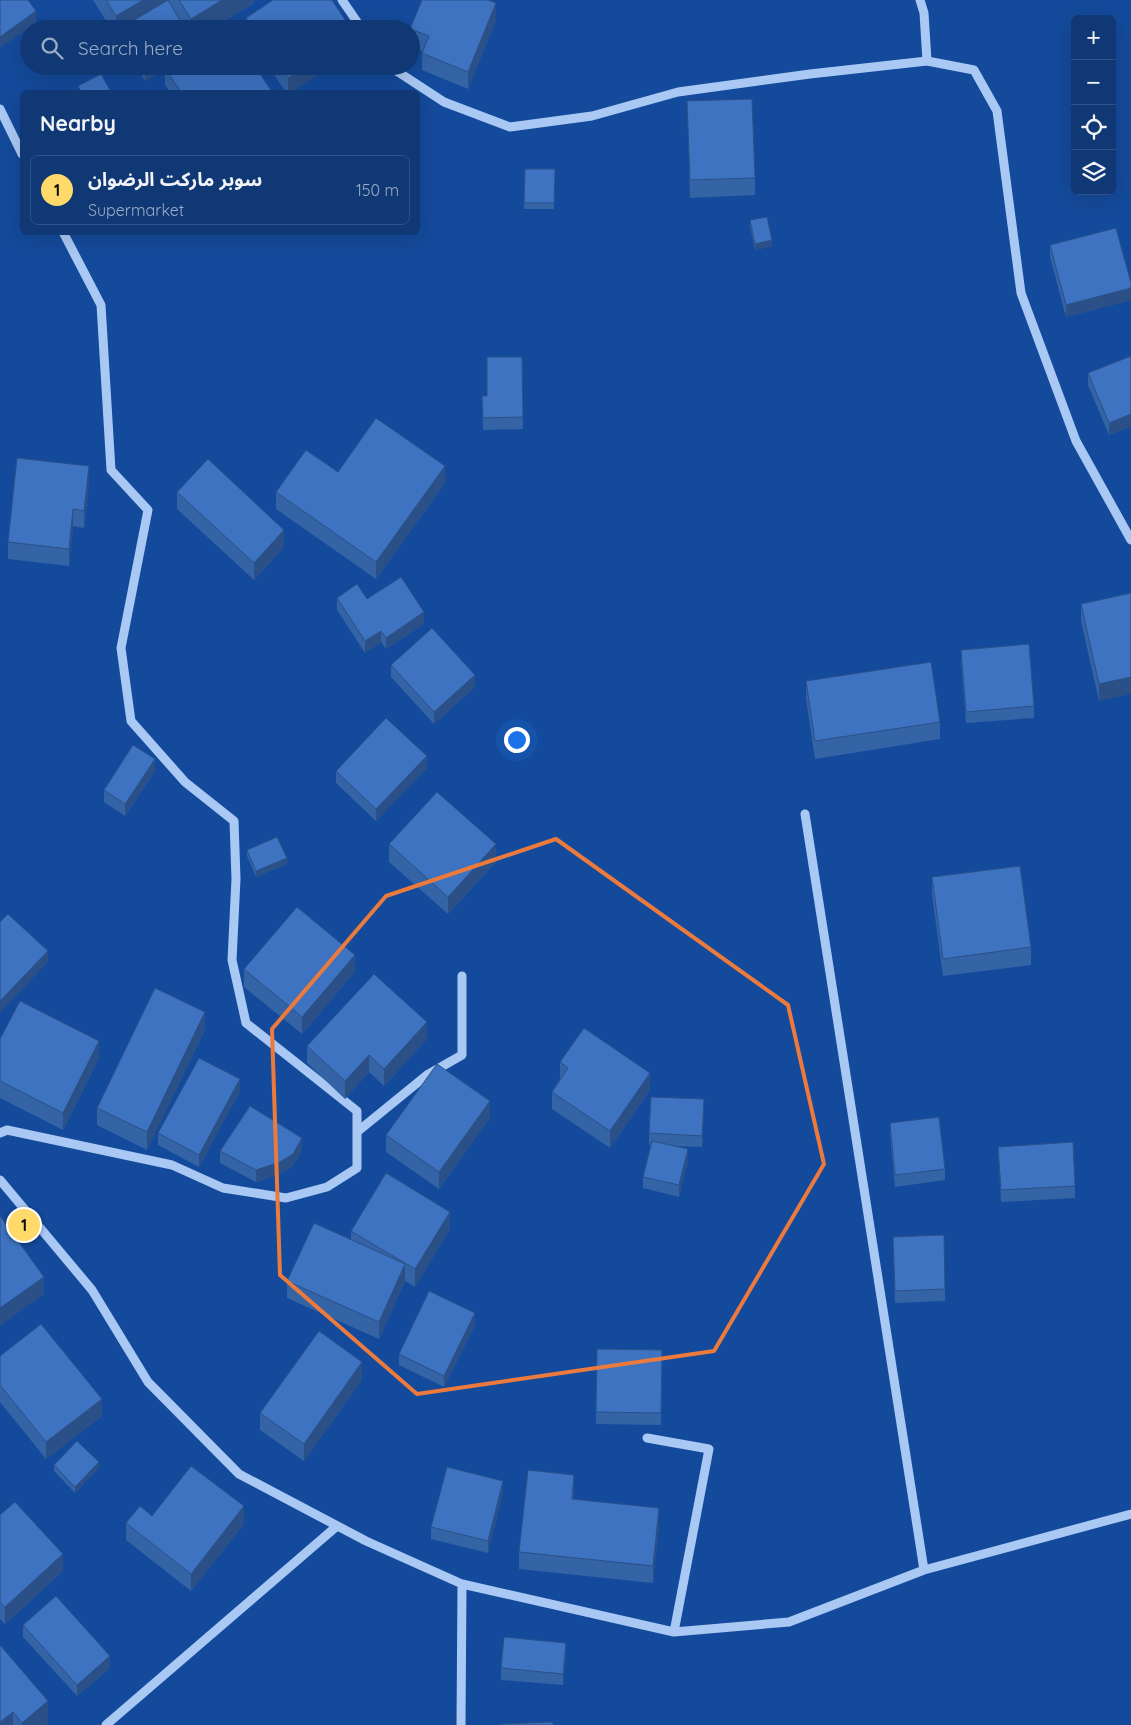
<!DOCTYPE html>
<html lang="en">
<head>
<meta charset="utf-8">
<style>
  body { margin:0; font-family:Quicksand,"Noto Sans Arabic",sans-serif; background:#183f79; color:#f1f3f6 }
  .controls { position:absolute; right:15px; top:15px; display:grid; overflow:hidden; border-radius:8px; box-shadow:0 5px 20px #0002 }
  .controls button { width:45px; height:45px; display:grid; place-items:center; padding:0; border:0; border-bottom:1px solid #2f5286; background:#0f3874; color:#f1f3f6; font:25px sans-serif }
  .you { position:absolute; left:516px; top:739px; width:18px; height:18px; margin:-12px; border:4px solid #fff; border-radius:50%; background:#1a73e8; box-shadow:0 0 0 8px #1a73e833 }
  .badge { display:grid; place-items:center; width:32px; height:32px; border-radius:50%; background:#ffda6b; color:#111; font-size:16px; font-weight:700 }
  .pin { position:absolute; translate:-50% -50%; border:2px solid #fff; box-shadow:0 1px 5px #0006 }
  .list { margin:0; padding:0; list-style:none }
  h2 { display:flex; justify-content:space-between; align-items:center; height:65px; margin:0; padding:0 20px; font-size:21px }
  h2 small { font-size:16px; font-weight:400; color:#9bacc5 }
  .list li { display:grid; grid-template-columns:32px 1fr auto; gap:15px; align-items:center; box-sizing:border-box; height:70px; margin:0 10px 10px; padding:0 10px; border:1px solid #2f5286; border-radius:8px }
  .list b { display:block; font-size:19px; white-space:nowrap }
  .list p { margin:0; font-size:16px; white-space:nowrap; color:#9bacc5 }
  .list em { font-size:16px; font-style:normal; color:#9bacc5 }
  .icon { flex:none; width:28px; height:28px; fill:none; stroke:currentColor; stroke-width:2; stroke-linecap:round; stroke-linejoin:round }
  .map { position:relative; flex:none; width:1131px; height:1725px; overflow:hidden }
  .search { position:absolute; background:#0f3874; box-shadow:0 5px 20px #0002; left:20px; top:20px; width:400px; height:55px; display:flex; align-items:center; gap:12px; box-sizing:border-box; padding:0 18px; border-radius:28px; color:#9bacc5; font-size:19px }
  .panel { position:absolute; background:#0f3874; box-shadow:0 5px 20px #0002; left:20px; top:90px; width:400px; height:145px; border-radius:8px }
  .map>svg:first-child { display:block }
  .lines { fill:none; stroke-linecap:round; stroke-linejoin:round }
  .minor { stroke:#a9c8f3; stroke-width:9 }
  .wall { fill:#3463a6 }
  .shaded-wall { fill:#2b5087 }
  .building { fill:#3d73c1; stroke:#2b5087 }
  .marked { fill:none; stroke:#ed7a3d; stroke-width:4; stroke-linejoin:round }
</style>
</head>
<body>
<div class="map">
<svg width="1131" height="1725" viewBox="0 0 1131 1725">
  <rect width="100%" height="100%" fill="#144a9b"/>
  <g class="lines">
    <!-- minor -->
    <path class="minor" d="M342,0L362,29
      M920,0L924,13L927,61
      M389,66L444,102L510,127L592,116L678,92L810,74L927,61L974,70L997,111L1021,293L1076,441L1131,540
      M0,109L22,154
      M805,814L924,1570
      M357,1132L427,1075L462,1055V976
      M0,1133L7,1130L172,1165L223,1188L286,1198L327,1187L357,1168V1111L246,1023L232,960L236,879L234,821L185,782L131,721L121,648L148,510L111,470L101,305L63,232
      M0,1180L92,1290L148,1382L239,1474L366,1541L462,1584L674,1632L789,1622L924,1570L1131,1514
      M647,1438L709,1449L674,1632
      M106,1725L337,1526
      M461,1725L462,1584"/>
  </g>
  <!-- wall -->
  <path class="wall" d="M93,0H254V3L211,29H111Z
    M246,18L351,29H246Z
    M496,20L468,89L422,70V53L423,51L411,47V29Z
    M136,66H255L272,92H170L165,85V69L145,81Z
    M268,66H331L292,92H286Z
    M687,101L755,178V195L690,198Z
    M525,169H555L554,209H524Z
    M750,220L772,246L755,250L750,226Z
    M1050,245L1131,283V300L1066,317L1050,257Z
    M1131,356V426L1109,435L1088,385V373Z
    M522,357L523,429L483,430L482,396H487Z
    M338,472L445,483L376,579L276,509V492Z
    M89,483L84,528L73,526L69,566L8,559V542Z
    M177,492L284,547L254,580L177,509Z
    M1131,593L1099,701L1081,621V604Z
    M337,598L367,599L424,624L386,649L381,642L365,653L337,610Z
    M961,650L1034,706V718L966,723L961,662Z
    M391,665L475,687L434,724L391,677Z
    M806,681L940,722V739L815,759L806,699Z
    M427,768L376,821L336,783V771Z
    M155,771L125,816L104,802V790Z
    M389,844L496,862L448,914L389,862Z
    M247,850L287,864L256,877L247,856Z
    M932,877L1031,947V965L943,976L932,895Z
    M244,969L355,972L302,1034L244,987Z
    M205,1030L147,1150L97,1125V1108Z
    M0,1039L99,1058L63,1130L0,1098Z
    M427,1039L384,1086L369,1072L345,1099L307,1063V1046Z
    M560,1062L650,1090L610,1148L552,1109V1092L560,1079Z
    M240,1091L199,1167L158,1145V1133Z
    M704,1111L702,1147L674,1146L688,1161L679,1197L643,1188V1177L651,1145H649V1133Z
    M490,1118L439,1189L386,1152V1135Z
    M890,1123L945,1169V1180L895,1187L890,1135Z
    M998,1147L1075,1186V1198L1001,1202Z
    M302,1150L293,1166L280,1174L256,1182L220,1163V1151Z
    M450,1229L415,1287L405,1281L379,1339L287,1298V1281L351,1240V1231Z
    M893,1237L945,1289V1301L895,1303Z
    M475,1325L444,1387L399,1365V1354Z
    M597,1349L662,1350L661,1425L596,1424Z
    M0,1356L102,1416L46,1459L0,1402Z
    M362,1380L304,1461L260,1430V1413Z
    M54,1465L99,1468L75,1493L54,1471Z
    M574,1492V1499L659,1525L653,1583L519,1569V1552Z
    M503,1493L488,1553L431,1539V1527Z
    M0,1515L63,1571L5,1624L0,1619Z
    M152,1516L244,1524L191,1591L126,1540V1523Z
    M23,1625L110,1668L77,1696L23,1637Z
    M0,1645L48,1723L45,1725H0Z
    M566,1654L563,1685L501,1680V1668Z"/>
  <!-- shaded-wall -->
  <path class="shaded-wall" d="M143,0H169L121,28V29H116V16Z
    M222,0H254V3L211,29H191V19Z
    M496,3V20L468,89V72Z
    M36,11V23L0,48V37Z
    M150,66H171L165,68V69L145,81V69Z
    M305,66H331L292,92H288V78Z
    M772,240V246L755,250V244Z
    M1131,288V300L1066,317V305Z
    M1131,414V426L1109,435V423Z
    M89,466V483L84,528V511Z
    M445,466V483L376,579V562Z
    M73,509V526L69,566V549Z
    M284,530V547L254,580V563Z
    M424,612V624L386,649V638Z
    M381,631V642L365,653V641Z
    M475,675V687L434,724V712Z
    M1131,677V694L1099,701V684Z
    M427,756V768L376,821V809Z
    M155,759V771L125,816V804Z
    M496,844V862L448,914V897Z
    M287,858V864L256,877V871Z
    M48,951V962L0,1013V1001Z
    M355,955V972L302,1034V1017Z
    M205,1012V1030L147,1150V1132Z
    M427,1022V1039L384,1086V1069Z
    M99,1041V1058L63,1130V1113Z
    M369,1055V1072L345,1099V1081Z
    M650,1073V1090L610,1148V1131Z
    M240,1079V1091L199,1167V1155Z
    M704,1099V1111L702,1147V1136Z
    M490,1101V1118L439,1189V1172Z
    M302,1138V1150L293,1166L280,1174L256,1182V1170Z
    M688,1149V1161L679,1197V1185Z
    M450,1212V1229L415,1287V1269Z
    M405,1264V1281L379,1339V1322Z
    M44,1277V1294L0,1326V1308Z
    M475,1313V1325L444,1387V1376Z
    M362,1362V1380L304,1461V1444Z
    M102,1399V1416L46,1459V1442Z
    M99,1462V1468L75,1493V1487Z
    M574,1475V1492L572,1516V1499Z
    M503,1481V1493L488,1553V1541Z
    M244,1506V1524L191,1591V1574Z
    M659,1508V1525L653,1583V1566Z
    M63,1554V1571L5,1624V1607Z
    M566,1643V1654L563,1685V1674Z
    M110,1656V1668L77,1696V1685Z
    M48,1701V1723L45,1725H22V1723Z
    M13,1712V1725H0V1722Z"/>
  <!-- building -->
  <path class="building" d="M0,0H28L36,11L0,37Z
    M106,0H143L116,16Z
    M168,0L185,29H121V28Z
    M179,0H222L191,19Z
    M273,0H332L351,29H254L246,18Z
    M422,0H488L496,3L468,72L422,53L429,36L410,29Z
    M143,66H150L145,69Z
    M167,66H255L272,92H181L165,68Z
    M279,66H305L288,78Z
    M101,74L111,92H81L78,86Z
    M752,99L755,178L690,180L687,101Z
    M525,169H555L554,203H524Z
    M767,217L772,240L755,244L750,220Z
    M1116,228L1131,283V288L1066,305L1050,245Z
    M1131,356V414L1109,423L1088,373Z
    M487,357H522L523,417L483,418L482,396H487Z
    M376,418L445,466L376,562L276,492L306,450L338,472Z
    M17,458L89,466L84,511L73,509L69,549L8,542Z
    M208,459L284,530L254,563L177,492Z
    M401,577L424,612L386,638L381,631L365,641L337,598L357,584L367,599Z
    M1131,593V677L1099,684L1081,604Z
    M432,628L475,675L434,712L391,665Z
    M1029,644L1034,706L966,712L961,650Z
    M931,662L940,722L815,741L806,681Z
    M386,718L427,756L376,809L336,771Z
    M133,745L155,759L125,804L104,790Z
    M437,792L496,844L448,897L389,844Z
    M277,837L287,858L256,871L247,850Z
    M1020,866L1031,947L943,959L932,877Z
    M297,907L355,955L302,1017L244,969Z
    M8,914L48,951L0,1001V922Z
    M374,974L427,1022L384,1069L369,1055L345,1081L307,1046Z
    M155,988L205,1012L147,1132L97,1108Z
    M20,1001L99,1041L63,1113L0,1081V1039Z
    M584,1028L650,1073L610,1131L552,1092L568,1068L560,1062Z
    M199,1058L240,1079L199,1155L158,1133Z
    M437,1064L490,1101L439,1172L386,1135Z
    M651,1097L704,1099L702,1136L649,1133Z
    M250,1106L302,1138L293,1154L280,1162L256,1170L220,1151Z
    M939,1117L945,1169L895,1175L890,1123Z
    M652,1141L688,1149L679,1185L643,1177Z
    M1073,1142L1075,1186L1001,1190L998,1147Z
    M386,1173L450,1212L415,1269L351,1231Z
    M0,1216L44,1277L0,1308Z
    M314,1223L405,1264L379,1322L287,1281Z
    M944,1235L945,1289L895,1291L893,1237Z
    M429,1291L475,1313L444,1376L399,1354Z
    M41,1324L102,1399L46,1442L0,1385V1356Z
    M319,1331L362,1362L304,1444L260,1413Z
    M597,1349L662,1350L661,1413L596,1412Z
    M77,1441L99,1462L75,1487L54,1465Z
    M191,1466L244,1506L191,1574L126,1523L140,1506L152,1516Z
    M447,1467L503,1481L488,1541L431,1527Z
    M528,1470L574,1475L572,1499L659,1508L653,1566L519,1552Z
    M15,1502L63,1554L5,1607L0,1602V1515Z
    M56,1596L110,1656L77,1685L23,1625Z
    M504,1637L566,1643L563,1674L501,1668Z
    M0,1645L48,1701L22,1723L13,1712L0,1722Z
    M553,1722V1725H501V1724Z"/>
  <!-- marked area -->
  <path class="marked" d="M556,839L788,1005L824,1164L714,1351L417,1394L280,1275L272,1029L386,896Z"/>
</svg>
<div class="controls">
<button>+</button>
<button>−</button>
<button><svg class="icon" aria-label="locate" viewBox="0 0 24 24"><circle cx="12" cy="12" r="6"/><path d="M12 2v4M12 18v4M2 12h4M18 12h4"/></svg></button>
<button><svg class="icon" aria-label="layers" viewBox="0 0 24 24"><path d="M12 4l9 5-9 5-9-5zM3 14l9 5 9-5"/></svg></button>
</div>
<div class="you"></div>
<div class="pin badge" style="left:24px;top:1225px">1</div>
<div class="search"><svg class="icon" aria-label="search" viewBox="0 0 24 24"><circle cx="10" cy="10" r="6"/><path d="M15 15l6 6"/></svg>Search here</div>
<section class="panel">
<h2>Nearby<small></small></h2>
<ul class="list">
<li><span class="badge">1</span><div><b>سوبر ماركت الرضوان</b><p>Supermarket</p></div><em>150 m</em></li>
</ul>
</section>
</div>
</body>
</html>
